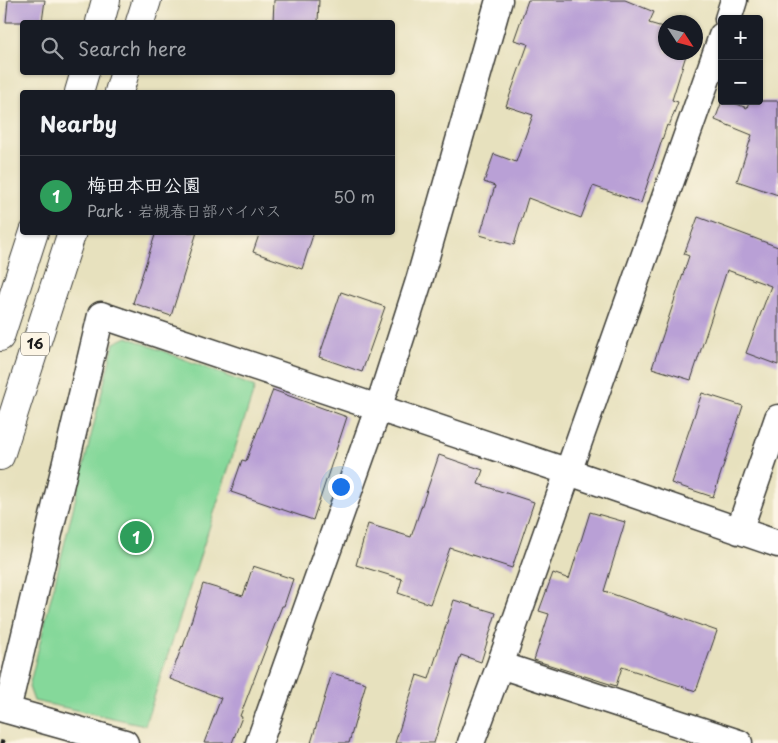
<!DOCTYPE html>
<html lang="en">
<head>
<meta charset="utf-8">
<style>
  body { margin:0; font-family:"Playpen Sans","Klee One",sans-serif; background:#20242c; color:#f1f3f6 }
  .controls { position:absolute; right:15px; top:15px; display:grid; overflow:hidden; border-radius:5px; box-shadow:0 1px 4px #0004 }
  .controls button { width:45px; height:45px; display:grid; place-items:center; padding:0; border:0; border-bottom:1px solid #363941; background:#171b24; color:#f1f3f6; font:25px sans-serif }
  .compass { position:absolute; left:658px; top:15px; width:45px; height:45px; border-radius:50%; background:#171b24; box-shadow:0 1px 4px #0004; rotate:126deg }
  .you { position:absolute; left:340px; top:486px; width:18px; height:18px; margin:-12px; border:4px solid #fff; border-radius:50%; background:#1a73e8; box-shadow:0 0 0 8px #1a73e833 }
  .badge { display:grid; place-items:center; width:32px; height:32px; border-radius:50%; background:#b45309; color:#fff; font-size:16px; font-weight:700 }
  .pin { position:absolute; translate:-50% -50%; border:2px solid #fff; box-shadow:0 1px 5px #0006 }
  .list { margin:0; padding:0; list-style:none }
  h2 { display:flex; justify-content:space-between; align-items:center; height:65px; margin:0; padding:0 20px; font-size:21px }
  h2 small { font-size:16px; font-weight:400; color:#9ea1a6 }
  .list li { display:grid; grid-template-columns:32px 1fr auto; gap:15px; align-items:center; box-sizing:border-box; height:80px; padding:0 20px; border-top:1px solid #363941 }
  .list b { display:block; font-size:19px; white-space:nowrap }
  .list p { margin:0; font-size:16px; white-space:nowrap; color:#9ea1a6 }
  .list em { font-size:16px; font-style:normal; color:#9ea1a6 }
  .icon { flex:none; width:28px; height:28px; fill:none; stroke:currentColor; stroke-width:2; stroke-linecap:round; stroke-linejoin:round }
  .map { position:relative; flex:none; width:778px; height:743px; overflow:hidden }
  .search { position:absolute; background:#171b24; box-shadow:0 1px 4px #0004; left:20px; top:20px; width:375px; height:55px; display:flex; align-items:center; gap:12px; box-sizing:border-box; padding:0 18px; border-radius:5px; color:#9ea1a6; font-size:19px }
  .panel { position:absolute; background:#171b24; box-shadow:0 1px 4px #0004; left:20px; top:90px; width:375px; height:145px; border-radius:5px }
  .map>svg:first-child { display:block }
  .green { fill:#85d89a; stroke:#507a5b }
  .building { fill:#b9a0d6 }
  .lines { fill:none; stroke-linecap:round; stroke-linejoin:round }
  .minor-casing { stroke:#3a3a34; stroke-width:29 }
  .trunk-casing { stroke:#3a3a34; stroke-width:30 }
  .minor { stroke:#fff; stroke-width:26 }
  .trunk { stroke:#fff; stroke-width:28 }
  .rail { stroke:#1c1c1c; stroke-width:4; stroke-dasharray:8 4; stroke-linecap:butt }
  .labels { text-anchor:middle; stroke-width:4; stroke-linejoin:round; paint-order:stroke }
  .shield { fill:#fcf5e5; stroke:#5f5d58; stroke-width:1 }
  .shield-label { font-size:14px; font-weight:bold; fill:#1c1c1c }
</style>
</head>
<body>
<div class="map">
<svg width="778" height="743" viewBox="0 0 778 743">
  <rect width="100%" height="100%" fill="#fcf5e5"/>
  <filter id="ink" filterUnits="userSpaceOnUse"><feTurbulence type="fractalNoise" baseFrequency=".02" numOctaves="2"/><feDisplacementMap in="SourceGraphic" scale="10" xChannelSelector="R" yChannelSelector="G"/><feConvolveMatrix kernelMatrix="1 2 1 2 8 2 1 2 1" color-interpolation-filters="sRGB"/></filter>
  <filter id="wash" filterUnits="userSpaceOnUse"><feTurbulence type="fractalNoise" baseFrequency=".0096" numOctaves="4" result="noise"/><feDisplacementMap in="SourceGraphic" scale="20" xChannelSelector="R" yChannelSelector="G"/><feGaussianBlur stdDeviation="1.12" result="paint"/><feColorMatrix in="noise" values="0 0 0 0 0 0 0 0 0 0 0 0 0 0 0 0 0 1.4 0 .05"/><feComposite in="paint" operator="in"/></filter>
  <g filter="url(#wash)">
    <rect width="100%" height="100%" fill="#e7e1be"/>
    <!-- green -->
    <path class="green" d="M127,337L255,387L145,725L34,701L29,687L114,343Z"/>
    <g id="blocks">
      <!-- building -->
      <path class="building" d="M8,0H45L42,22H6Z
        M274,0H319L318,22H273Z
        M528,0H625L654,12L649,23L666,28V52H687L672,100L678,102L669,126L667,125L641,203L593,186L581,218L528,198L514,245L480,235L495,186L484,182L494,154L516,162L533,115L506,106L528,44L514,40Z
        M722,101H729L747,108L749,101H778V195L737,181L752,135L715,120Z
        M698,217L778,247V365L746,353L771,286L727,270L691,380L652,368L689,256L684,254Z
        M156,232H197L171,316L133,303Z
        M260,232H314L302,269L253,252Z
        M341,292L385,307L362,372L319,357Z
        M273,390L347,417L313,520L231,492L242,460L246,461Z
        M702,393L743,406L713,497L671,483Z
        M439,455L483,470L478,484L534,502L512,568L450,548L430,604L398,593L402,579L356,565L368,524L411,537Z
        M590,512L625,522L604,591L717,631L696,691L622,667L616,686L534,660L549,614L539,611L553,573L569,579Z
        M253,566L293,579L284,606H282L240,716L242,717L232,743H204L221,698L170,679L182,646L183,647L203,584L243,596Z
        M454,600L496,613L481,662L461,655L434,743H395L417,675L429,679Z
        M332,673L366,683L349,743H311Z"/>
    </g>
  </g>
  <g filter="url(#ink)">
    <use href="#blocks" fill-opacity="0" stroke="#3a3a34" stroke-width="1"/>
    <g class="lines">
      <defs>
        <path id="minor" d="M728,19L734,0
          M739,531L778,418
          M500,665L739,743
          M0,708L125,743
          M7,710L101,315L569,472L778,544
          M259,743L378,409L419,281L499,0
          M471,743L500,665L722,36"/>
        <path id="trunk" d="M100,22L106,0
          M140,22L147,0
          M79,92L85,72
          M119,92L125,72
          M0,337L34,232
          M0,456L72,232"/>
      </defs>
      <!-- minor casing -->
      <use href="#minor" class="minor-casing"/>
      <!-- trunk casing -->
      <use href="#trunk" class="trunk-casing"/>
      <!-- minor -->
      <use href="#minor" class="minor"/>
      <!-- trunk -->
      <use href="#trunk" class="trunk"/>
      <!-- rail -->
      <path class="rail" d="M0,742L4,743"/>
    </g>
  </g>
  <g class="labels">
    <!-- shield labels -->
    <rect class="shield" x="21" y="332.5" width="28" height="23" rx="4"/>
    <g class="shield-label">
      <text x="35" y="349">16</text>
    </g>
  </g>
</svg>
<div class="controls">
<button>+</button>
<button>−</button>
</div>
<svg class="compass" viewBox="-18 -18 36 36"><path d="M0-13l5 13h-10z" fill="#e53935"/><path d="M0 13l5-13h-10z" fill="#9ea1a6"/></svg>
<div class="you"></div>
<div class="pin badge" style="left:136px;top:537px;background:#2e9e5b">1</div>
<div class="search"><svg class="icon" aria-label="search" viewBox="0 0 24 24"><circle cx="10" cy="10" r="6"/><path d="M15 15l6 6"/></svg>Search here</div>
<section class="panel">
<h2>Nearby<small></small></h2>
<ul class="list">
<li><span class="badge" style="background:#2e9e5b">1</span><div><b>梅田本田公園</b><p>Park · 岩槻春日部バイパス</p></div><em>50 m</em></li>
</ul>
</section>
</div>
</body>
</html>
